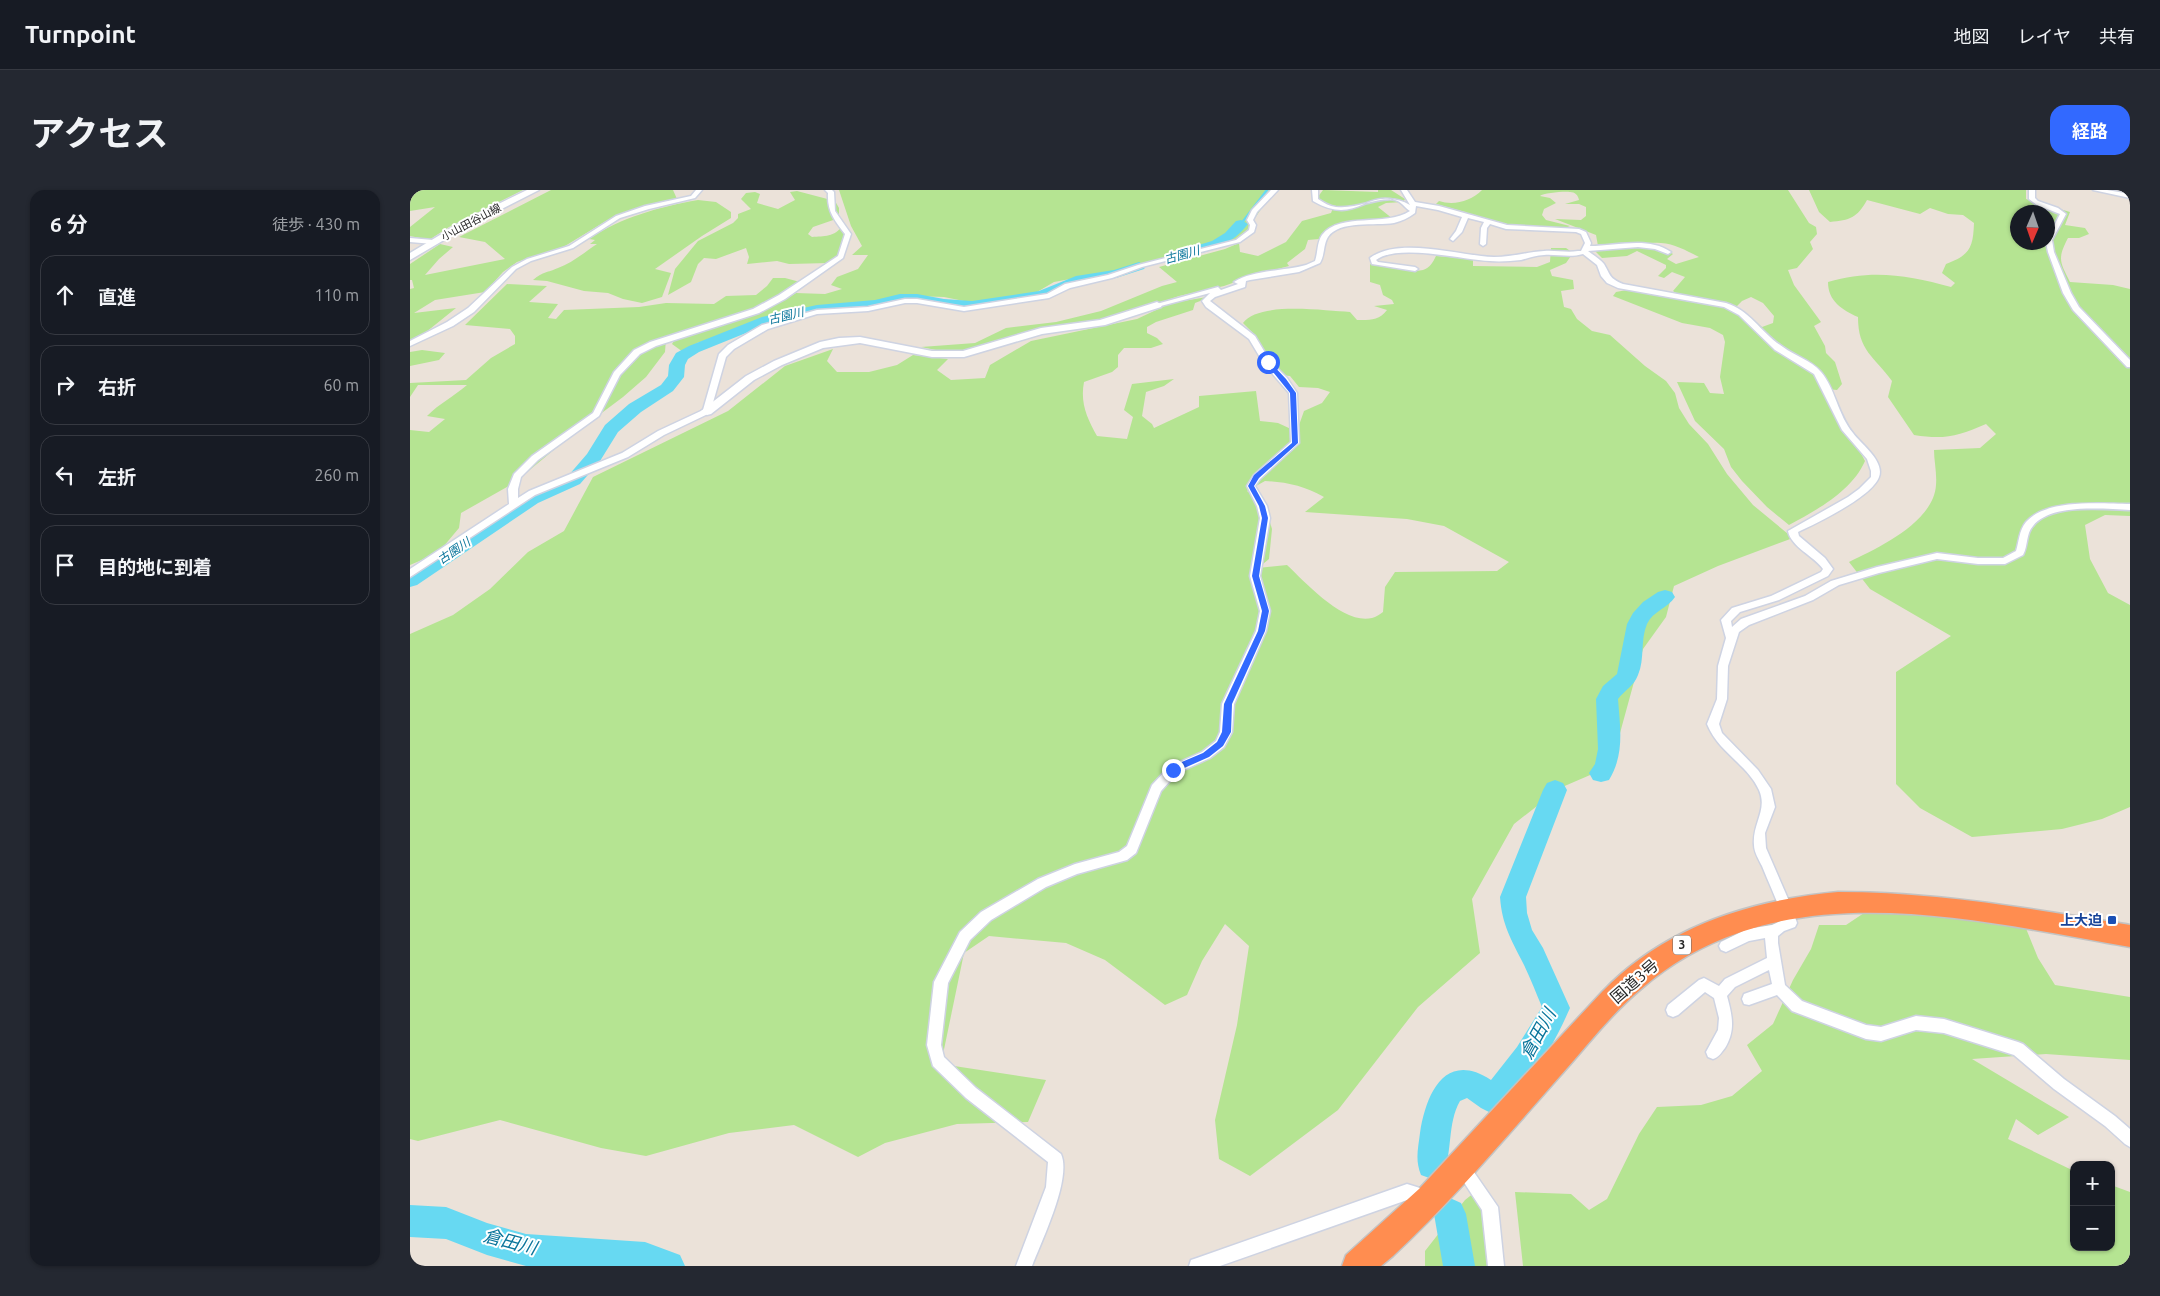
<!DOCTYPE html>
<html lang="ja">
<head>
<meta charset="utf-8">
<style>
  body { margin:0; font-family:Ubuntu,"Noto Sans JP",sans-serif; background:#242831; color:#f1f3f6 }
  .controls { position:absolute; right:15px; bottom:15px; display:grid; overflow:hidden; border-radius:10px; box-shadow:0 1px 4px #0004 }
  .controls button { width:45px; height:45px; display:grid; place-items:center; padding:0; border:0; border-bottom:1px solid #363941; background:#171b24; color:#f1f3f6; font:25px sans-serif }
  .compass { position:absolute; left:1600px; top:15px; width:45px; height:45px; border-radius:50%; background:#171b24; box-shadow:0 1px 4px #0004; rotate:182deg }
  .stop { position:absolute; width:15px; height:15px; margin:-11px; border:4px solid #3269ff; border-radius:50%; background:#fff }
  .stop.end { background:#3269ff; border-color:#fff; box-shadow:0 1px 5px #0008 }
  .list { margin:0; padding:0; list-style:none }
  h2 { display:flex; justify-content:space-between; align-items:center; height:65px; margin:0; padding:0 20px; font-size:21px }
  h2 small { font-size:16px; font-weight:400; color:#9ea1a6 }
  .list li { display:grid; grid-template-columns:32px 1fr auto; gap:15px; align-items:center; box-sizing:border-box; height:80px; margin:0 10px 10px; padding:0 10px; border:1px solid #363941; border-radius:15px }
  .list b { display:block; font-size:19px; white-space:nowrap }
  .list em { font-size:16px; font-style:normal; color:#9ea1a6 }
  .icon { flex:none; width:28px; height:28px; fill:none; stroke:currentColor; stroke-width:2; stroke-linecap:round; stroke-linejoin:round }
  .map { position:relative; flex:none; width:1720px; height:1076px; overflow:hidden; border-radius:15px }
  header { display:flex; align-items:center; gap:30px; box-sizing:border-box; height:70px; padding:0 25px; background:#171b24; border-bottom:1px solid #363941 }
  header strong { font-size:24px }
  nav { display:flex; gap:28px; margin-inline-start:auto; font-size:18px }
  .intro { display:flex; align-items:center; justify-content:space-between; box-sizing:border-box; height:120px; padding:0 30px }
  h1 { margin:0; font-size:35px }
  .button { padding:12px 22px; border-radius:15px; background:#3269ff; color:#fff; font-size:18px; font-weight:700 }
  main { display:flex; gap:30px; padding:0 30px }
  aside { flex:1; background:#171b24; border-radius:15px; box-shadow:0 1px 4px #0004 }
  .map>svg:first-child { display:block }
  .green { fill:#b5e492; fill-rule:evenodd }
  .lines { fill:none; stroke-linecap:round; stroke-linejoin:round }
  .stream { stroke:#67d9f2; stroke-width:2.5 }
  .river { fill:#67d9f2; fill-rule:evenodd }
  .street-casing { stroke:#ced3e2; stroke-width:3 }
  .secondary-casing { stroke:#ced3e2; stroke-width:3 }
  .highway-casing { stroke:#c3c3c3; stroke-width:3 }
  .street { fill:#fff; fill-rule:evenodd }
  .secondary { fill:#fff; fill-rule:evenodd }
  .highway { fill:#ff8d50; fill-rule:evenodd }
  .route { fill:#3269ff }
  .transit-dot { fill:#1a4fb4; stroke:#fff; stroke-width:2 }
  .labels { text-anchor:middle; stroke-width:4; stroke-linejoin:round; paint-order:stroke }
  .far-street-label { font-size:11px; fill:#282828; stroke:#fff }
  .far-water-label { font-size:12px; font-style:italic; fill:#09759b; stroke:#fff }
  .shield { fill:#fff; stroke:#686868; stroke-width:1 }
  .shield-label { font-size:12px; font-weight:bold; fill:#282828 }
  .transit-label { font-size:14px; font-weight:bold; fill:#164399; stroke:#fff; text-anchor:end }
  .near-street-label { font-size:16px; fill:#282828; stroke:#fff }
  .near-water-label { font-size:18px; font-style:italic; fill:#09759b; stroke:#fff }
</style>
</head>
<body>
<header>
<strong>Turnpoint</strong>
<nav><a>地図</a><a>レイヤ</a><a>共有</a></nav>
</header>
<div class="intro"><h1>アクセス</h1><a class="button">経路</a></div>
<main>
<aside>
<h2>6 分<small>徒歩 · 430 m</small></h2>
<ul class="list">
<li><svg class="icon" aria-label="ahead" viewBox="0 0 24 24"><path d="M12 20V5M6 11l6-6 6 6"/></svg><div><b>直進</b></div><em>110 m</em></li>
<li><svg class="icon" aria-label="right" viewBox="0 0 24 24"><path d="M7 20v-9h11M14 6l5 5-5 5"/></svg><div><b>右折</b></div><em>60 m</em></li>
<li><svg class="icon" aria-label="left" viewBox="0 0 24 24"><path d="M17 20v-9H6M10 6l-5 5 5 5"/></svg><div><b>左折</b></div><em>260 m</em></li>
<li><svg class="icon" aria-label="arrive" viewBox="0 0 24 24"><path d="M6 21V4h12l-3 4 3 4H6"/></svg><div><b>目的地に到着</b></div></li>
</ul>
</aside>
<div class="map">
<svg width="1720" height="1076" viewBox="0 0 1720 1076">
  <rect width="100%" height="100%" fill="#ebe2d9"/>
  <!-- green -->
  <path class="green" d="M0,0H113L39,37L19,50L0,46V37L25,17L0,21Z
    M141,0H263L267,9L196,31L155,56L107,72L93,82L75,102L25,110L4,123L46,118L0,155V99L4,98L2,90H0V74L30,54L43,57L29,69L15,85L95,69L75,52L49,47Z
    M429,0H864L843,31V39L836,45L808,57L753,72L644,92L627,102L598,108L559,112L534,107L504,106L455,117L399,121L373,127L287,153L273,162L262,154L266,148L352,122L386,103L415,104L432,99L421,95L427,87L448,79L458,65H442L452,56L441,36Z
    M913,0L968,2V0H981L995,9L993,12L976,13L968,17L983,29L925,35L917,40L909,49L898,50L895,59L877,73L879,76L848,84L814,96L769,106L705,128L629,143L550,162L531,161L511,157L565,153L596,138L646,132L691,121L752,96L767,92L749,77L815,59L829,53L830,62L848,66L876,52L892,31L921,23L923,18L907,8Z
    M1072,0H1378L1399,33L1406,37L1407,44L1400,52L1403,59L1387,78L1378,80L1384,95L1411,132L1404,136L1415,156L1416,163L1425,172L1432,194L1427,200L1417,199L1455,271C1442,301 1407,320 1379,335L1357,317L1332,291L1321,277L1314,259L1285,231L1267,192L1294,193L1300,203L1314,204L1310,187L1315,152L1313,145L1300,138L1272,133L1203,106L1206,102L1222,99L1322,118L1338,125L1352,137L1363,133L1364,126L1353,113L1341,107L1332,111L1327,116L1267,104L1263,101L1275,87L1262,82L1254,88L1248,86L1256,78V75L1227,61L1217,66L1192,68L1185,61C1207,60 1246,51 1263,64L1257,69L1266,74L1289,67C1277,61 1265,54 1251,53C1230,51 1209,59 1188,56L1186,45L1145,29L1171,30L1176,26V17L1169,14H1155L1169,10C1168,5 1165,2 1160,2C1155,1 1133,3 1130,6L1140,8L1146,13L1134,19L1132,25L1136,30L1160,36L1150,40L1095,36L1068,30L1055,22L1026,14L1029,11C1044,16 1061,11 1072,0Z
    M1399,0H1616V9L1660,22L1655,35L1675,38L1679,44L1669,48H1658C1647,69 1650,72 1660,92L1703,95L1720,99V326L1695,325L1675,335L1680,369L1698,403L1720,415V617L1692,629L1652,639L1562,647L1510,618L1486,594V482L1541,446L1460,399L1439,372C1468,358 1524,332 1526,295C1527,283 1524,271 1524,260L1570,258L1586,244L1576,234C1548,246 1535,250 1504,245L1478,207L1482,191C1464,166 1448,161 1448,127C1432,120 1418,111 1418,92C1462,79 1498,85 1541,97L1545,93L1532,83L1536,74C1560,65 1563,58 1564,33L1553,25L1538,24L1520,18L1510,24L1457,10C1447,28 1440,30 1420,32L1409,22ZM1608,22H1638V52H1608Z
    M387,1L425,11L429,18V28L403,37L398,44L402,47C414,46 425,47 432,36L441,47L434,64L419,73L379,74L367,71L337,74L339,67L336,58L306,69L294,68L288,74L281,92L258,105L265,79L288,51L323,33L328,28V24L341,19L331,9L336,3L345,2L350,4L347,13L368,19L385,10L380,2Z
    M288,10L306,12L321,22V28L292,46L245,79L261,83L252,107L232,113L213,109L198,103L174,101L137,91L123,90C134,81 137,83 148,78C162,73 175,62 187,54H180L185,50L179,49C212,27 249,17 288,10Z
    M1141,58H1156L1163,63L1156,73L1140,80L1142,86L1163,90L1164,99L1151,101L1154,117L1161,119L1167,129L1182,141L1200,145L1235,176L1256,191L1265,203L1269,218L1279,234L1298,254L1317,284L1343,315L1383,348L1308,376L1264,396L1256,427L1233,459L1201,576L1150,598L1104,634L1062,709L1070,763L1008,817L928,920L840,986L809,969L805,930L827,835L839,756L815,734L792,771L777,805L755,815L695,770L656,753L579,746L554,763L531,874L636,890L618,932L547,934L475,953L448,967L384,935L319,943L236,966L191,958L90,930L8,951L0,949V444L43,425L80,399L118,362L154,341L183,287L318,221L375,176L423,159L417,171L427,182H459L487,175L503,165L538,169L527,180L541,190L575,188L580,175L621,151L727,129L761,113L803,106L785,113L783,120L746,132L737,137V143L747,148L753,154L741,158H714L708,165V177L702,182L674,192C670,213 677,228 687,246L717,249L723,227L714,220L722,194L764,189L754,196L736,202L732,226L742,234L744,238L789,217V206L846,201L850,231L868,233L881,239L888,238L894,221L912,213L920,202L908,198L889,197L880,186L863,184L857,178L843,143L833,133C849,111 915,121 940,122L947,130C959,130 969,131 977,120L964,116L984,114L982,110L973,105L970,95L960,92V74C972,76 1002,83 1013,80C1020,78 1023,72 1026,66L1063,69V76L1127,77L1140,72ZM855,291C876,292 895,296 914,307L895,322L997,329L1034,336L1099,372L1087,381L985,382L975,397L973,422C970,424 966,427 962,428C934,435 896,393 877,375L848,378L859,369L862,339L855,315L837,301Z
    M363,88H375L390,92L364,109L335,123L256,149L255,162L236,187L213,207L157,249L104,293L51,323L49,338L28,363L0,375V240L19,242L35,229L17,226C30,213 43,207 57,195H8L0,207V193L56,190L81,168L105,154V146L100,139L55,135L97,94L137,96L119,112L148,114L138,128L146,129L154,120L229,117L256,113L304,114L316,106L346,105L357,96Z
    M12,160L35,163L29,170L0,176V162Z
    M1529,722L1615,736L1628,768L1645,795L1720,807V870L1636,864L1562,869L1659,927L1628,945L1606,929L1598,949L1664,981V1057H1701V995L1720,1002V1076H1113L1105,1002L1161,1004L1179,1020L1197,1009L1229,944L1247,917L1291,915L1322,906L1352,881L1337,855L1363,834L1383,790L1401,759L1409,735H1436L1454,723Z
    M1074,995L1084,1018L1093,1076H1015V1061L1055,1010Z"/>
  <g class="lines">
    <!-- stream -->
    <path class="stream" d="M831,34L857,0"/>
    <!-- river -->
    <path class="river" d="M831,30L838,34C822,55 801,61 777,67L770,63L772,60L802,51L815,43L826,31Z
      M729,72L736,76L734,79L706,88L673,93L638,108L599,114L562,119L534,117L507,112H490L465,118L407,123L361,133L289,162L278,169L275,175L274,187L263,201L231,222L208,242L190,271L170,294L128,313L7,395L0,397V381L116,305L158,286L177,264L195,235L219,214L251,195L258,186L259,175L266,163L279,156L352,127L407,115L465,110L490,104H507L534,109L562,111L629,101L666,86L704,80Z
      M1255,400L1262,402L1265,407C1258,418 1243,421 1237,434C1230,450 1235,469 1228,485C1224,496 1215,500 1208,509C1210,537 1215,564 1199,590L1191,592L1183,590L1179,583L1185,574L1188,559L1186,509L1193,496L1207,484L1217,434L1223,423L1233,412L1248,402Z
      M1145,590L1153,593L1157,600L1116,707L1117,723L1122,740L1133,758L1160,818C1145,852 1116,908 1081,923L1071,918L1057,908L1050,911C1037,934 1043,961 1033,985L1022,989L1011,985C1005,970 1008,959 1010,943C1016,904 1035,860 1081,890L1107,857L1132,817C1126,803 1120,787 1113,773C1101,749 1092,735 1090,707L1133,600L1137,593Z
      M1040,1008L1051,1013L1056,1024L1065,1076H1033L1024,1024L1029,1013Z
      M0,1015L36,1017L77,1033L116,1044L235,1052L270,1065L275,1076H116L77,1065L36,1049L0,1047Z"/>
    <defs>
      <path id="street" d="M286,0H292L285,8L239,19L210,28L163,58L121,71L106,79L64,122L43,136L0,156V151L37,132L58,118L102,77L117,69L159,56L206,26L235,16L281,6Z
        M415,0H422L424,2L425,21L441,44L433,68L375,109L349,123L246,156L230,164L210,185L189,226L128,270L111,287L108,299V308L119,301L212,263L248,241L293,220L309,164L318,155L352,135L407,120L458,117L495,109H507L554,117L637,104L655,94L698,85L728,75L826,50L839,40L840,35L837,30L842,20L861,0H868L847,22L843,30L846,35L844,42L830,52L732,77L702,88L660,98L639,108L554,121L507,113H495L458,121L407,124L358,139L324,159L316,167L300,223L254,245L218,267L125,305L0,387V379L99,314L98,299L104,284L122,266L183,223L204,182L224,160L240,152L343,119L369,105L428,66L435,44C424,30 417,21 418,3Z
        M902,0H908V9C914,13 919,16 926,17C953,20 974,0 1000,15L991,0H997L1005,12L1029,16L1097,35L1169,39L1176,42L1181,53L1180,56C1206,56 1239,46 1261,62L1258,64L1245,59L1228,57L1178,61C1183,65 1190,69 1194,74C1201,86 1199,88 1213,94L1316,113C1340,120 1352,144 1373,157C1385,166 1401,170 1411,182C1425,198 1428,225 1443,243C1451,254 1475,271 1469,287C1462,307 1407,333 1388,342L1389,346L1415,368L1423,379L1418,386L1369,410L1330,422L1321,431L1322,437L1331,429L1395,406L1421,391L1467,377L1527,363L1568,368H1593L1606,361C1609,352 1609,340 1616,332C1637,308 1691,314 1720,314V320C1694,319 1641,313 1623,336C1616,343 1618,356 1613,365L1595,374H1568L1527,369L1469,383L1429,395L1403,410L1339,435L1329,442L1318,476L1317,509L1309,534L1312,543L1348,580L1361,599L1365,617L1355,643L1356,658L1382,718L1387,733L1385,737L1374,741L1368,746V753L1375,795L1392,811L1456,835L1471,837L1506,826L1534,829L1608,852L1613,854L1654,889L1705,926L1720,939V957L1715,954L1695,936L1644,899L1604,865L1534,843L1506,840L1471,851L1456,849L1382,821L1367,805L1339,815L1334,814L1332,809L1334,804L1362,794L1359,780L1325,797L1317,806C1322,825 1326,840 1315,858C1311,863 1309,867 1303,869L1298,867L1296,862L1308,840L1309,828L1304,808L1295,802L1268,825L1263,827L1258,825L1256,820L1258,815L1289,790L1294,788L1309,796L1315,789L1357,768L1355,748L1339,751L1316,762L1311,760L1309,756L1311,752L1337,739L1362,735L1373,730C1368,711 1359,694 1352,676C1349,670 1344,662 1344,655C1342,634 1358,620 1349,600C1337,574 1308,562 1297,534L1307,509L1308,476L1316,448L1311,430L1322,418L1361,406L1411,382L1413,379C1404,366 1381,357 1378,341L1438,307L1449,299L1461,287V281L1457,269L1432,240L1404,184L1365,160L1329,125L1314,117L1208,98L1197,93L1191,86L1187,75L1173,64C1160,68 1147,64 1134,65C1126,65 1119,68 1111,70C1101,71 1090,72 1080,71C1053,70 988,53 966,70L968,72L1005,77L1008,79L1005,81L962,74L960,68C989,46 1050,66 1084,67C1103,67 1117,62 1134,61C1145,60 1157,63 1168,61H1171L1175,53L1171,44L1166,42L1096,39L1080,34L1077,38L1076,54L1073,56L1070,54L1071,38L1074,32L1058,28L1052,42L1043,51L1040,49L1046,41L1052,27L1028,20L1006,16L1005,23C998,28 992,31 984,33C966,36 929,30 918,47C913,55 915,65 910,73L889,82L840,90L836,91L835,97L805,107L800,111L845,146L860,171L877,188L887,203L889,253L850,289L845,296L857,316L860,328L850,386L860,421L856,441L824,514L822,542L814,557L800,568L767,583L751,601L726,663L717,670L667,684L636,697L581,730L560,750L538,793L531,855L534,867L566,898L651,964C662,988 632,1050 622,1076H606L636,997L638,972L556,908L523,876L517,855L524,792L550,742L571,722L628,689L665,674L709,662L717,656L742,595L759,577L792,562L806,551L810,542L812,514L846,441L850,421L840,386L850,328L847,316L837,296L844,285L881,252L879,203L854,174L839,149L796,117L792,111L800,103L747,117L743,115L808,97L811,100L828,94L824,92C842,80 875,81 896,75L905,71C908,62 907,52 912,45C930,22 975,37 1000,21C995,18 991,11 985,10C954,2 944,35 903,11Z
        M1619,0H1625V8L1628,11L1648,18L1656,24L1642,50L1644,62L1661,103L1669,117L1720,170V177H1717L1663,120L1653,103L1638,62L1636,52L1650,24L1627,15L1619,9Z
        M1683,0H1697L1720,4V8Z
        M0,48L23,50L26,52L23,54L0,52Z
        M1052,969L1057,972L1088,1017L1094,1076H1078L1072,1020L1044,977L1047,972Z
        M997,994L1023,1002L1025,1008L1023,1014L1017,1016L997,1010L810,1076H779L781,1070L787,1068Z"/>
      <path id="secondary" d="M117,0H129L56,37L0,70V63L50,33Z
        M747,112L752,115L751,117L695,135L632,144L554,167H522L450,153L413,158L372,175L344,190L301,224L297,225L291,221L336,186L364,171L410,152L429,148L450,147L522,161H553L631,138L690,130Z"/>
      <path id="highway" d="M1428,702C1526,702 1623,719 1720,735V757C1559,729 1368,680 1231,799C1201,824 1176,857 1150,886C1096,947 1043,1010 983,1066L971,1076H932L936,1065L1009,999L1192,802C1254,737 1341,710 1428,702Z"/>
    </defs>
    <!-- street casing -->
    <use href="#street" class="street-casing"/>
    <!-- secondary casing -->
    <use href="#secondary" class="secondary-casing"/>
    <!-- highway casing -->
    <use href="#highway" class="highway-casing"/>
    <!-- street -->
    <use href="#street" class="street"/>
    <!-- secondary -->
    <use href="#secondary" class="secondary"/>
    <!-- highway -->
    <use href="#highway" class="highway"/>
  </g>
  <!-- route -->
  <path class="route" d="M858,170L876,189L886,203L888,253L849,288L844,296L855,316L858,328L849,386L859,421L855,441L822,514L821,542L813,556L799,567L763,583L760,582V577L793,563L807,552L812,542L814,514L848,441L852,421L842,386L852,328L849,316L838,296L844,285L882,253L880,203L855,172Z"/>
  <!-- markers -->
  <rect class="transit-dot" x="1697" y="725" width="10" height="10" rx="2.5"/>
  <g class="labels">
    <!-- far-street labels -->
    <g class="far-street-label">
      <text transform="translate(61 32) rotate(-28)" y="4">小山田谷山線</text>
    </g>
    <!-- far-water labels -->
    <g class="far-water-label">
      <text transform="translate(772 65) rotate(-16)" y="4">古園川</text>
      <text transform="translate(376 126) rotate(-13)" y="4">古園川</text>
      <text transform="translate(44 361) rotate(-34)" y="4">古園川</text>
    </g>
    <!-- shield labels -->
    <rect class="shield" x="1263" y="745.5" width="18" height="19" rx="4"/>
    <g class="shield-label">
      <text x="1272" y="759">3</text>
    </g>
    <!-- transit labels -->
    <g class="transit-label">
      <text x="1692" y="735">上大迫</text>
    </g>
    <!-- near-street labels -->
    <g class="near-street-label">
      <text transform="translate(1224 791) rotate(-41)" y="6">国道3号</text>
    </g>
    <!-- near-water labels -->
    <g class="near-water-label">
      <text transform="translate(1128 844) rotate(-61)" y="6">倉田川</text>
      <text transform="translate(100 1052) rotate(15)" y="6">倉田川</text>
    </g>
  </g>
</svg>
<div class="controls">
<button>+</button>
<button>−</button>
</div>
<svg class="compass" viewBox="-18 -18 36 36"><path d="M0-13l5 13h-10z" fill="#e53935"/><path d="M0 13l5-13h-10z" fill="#9ea1a6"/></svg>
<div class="stop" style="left:858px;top:172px"></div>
<div class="stop end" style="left:763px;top:580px"></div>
</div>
</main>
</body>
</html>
